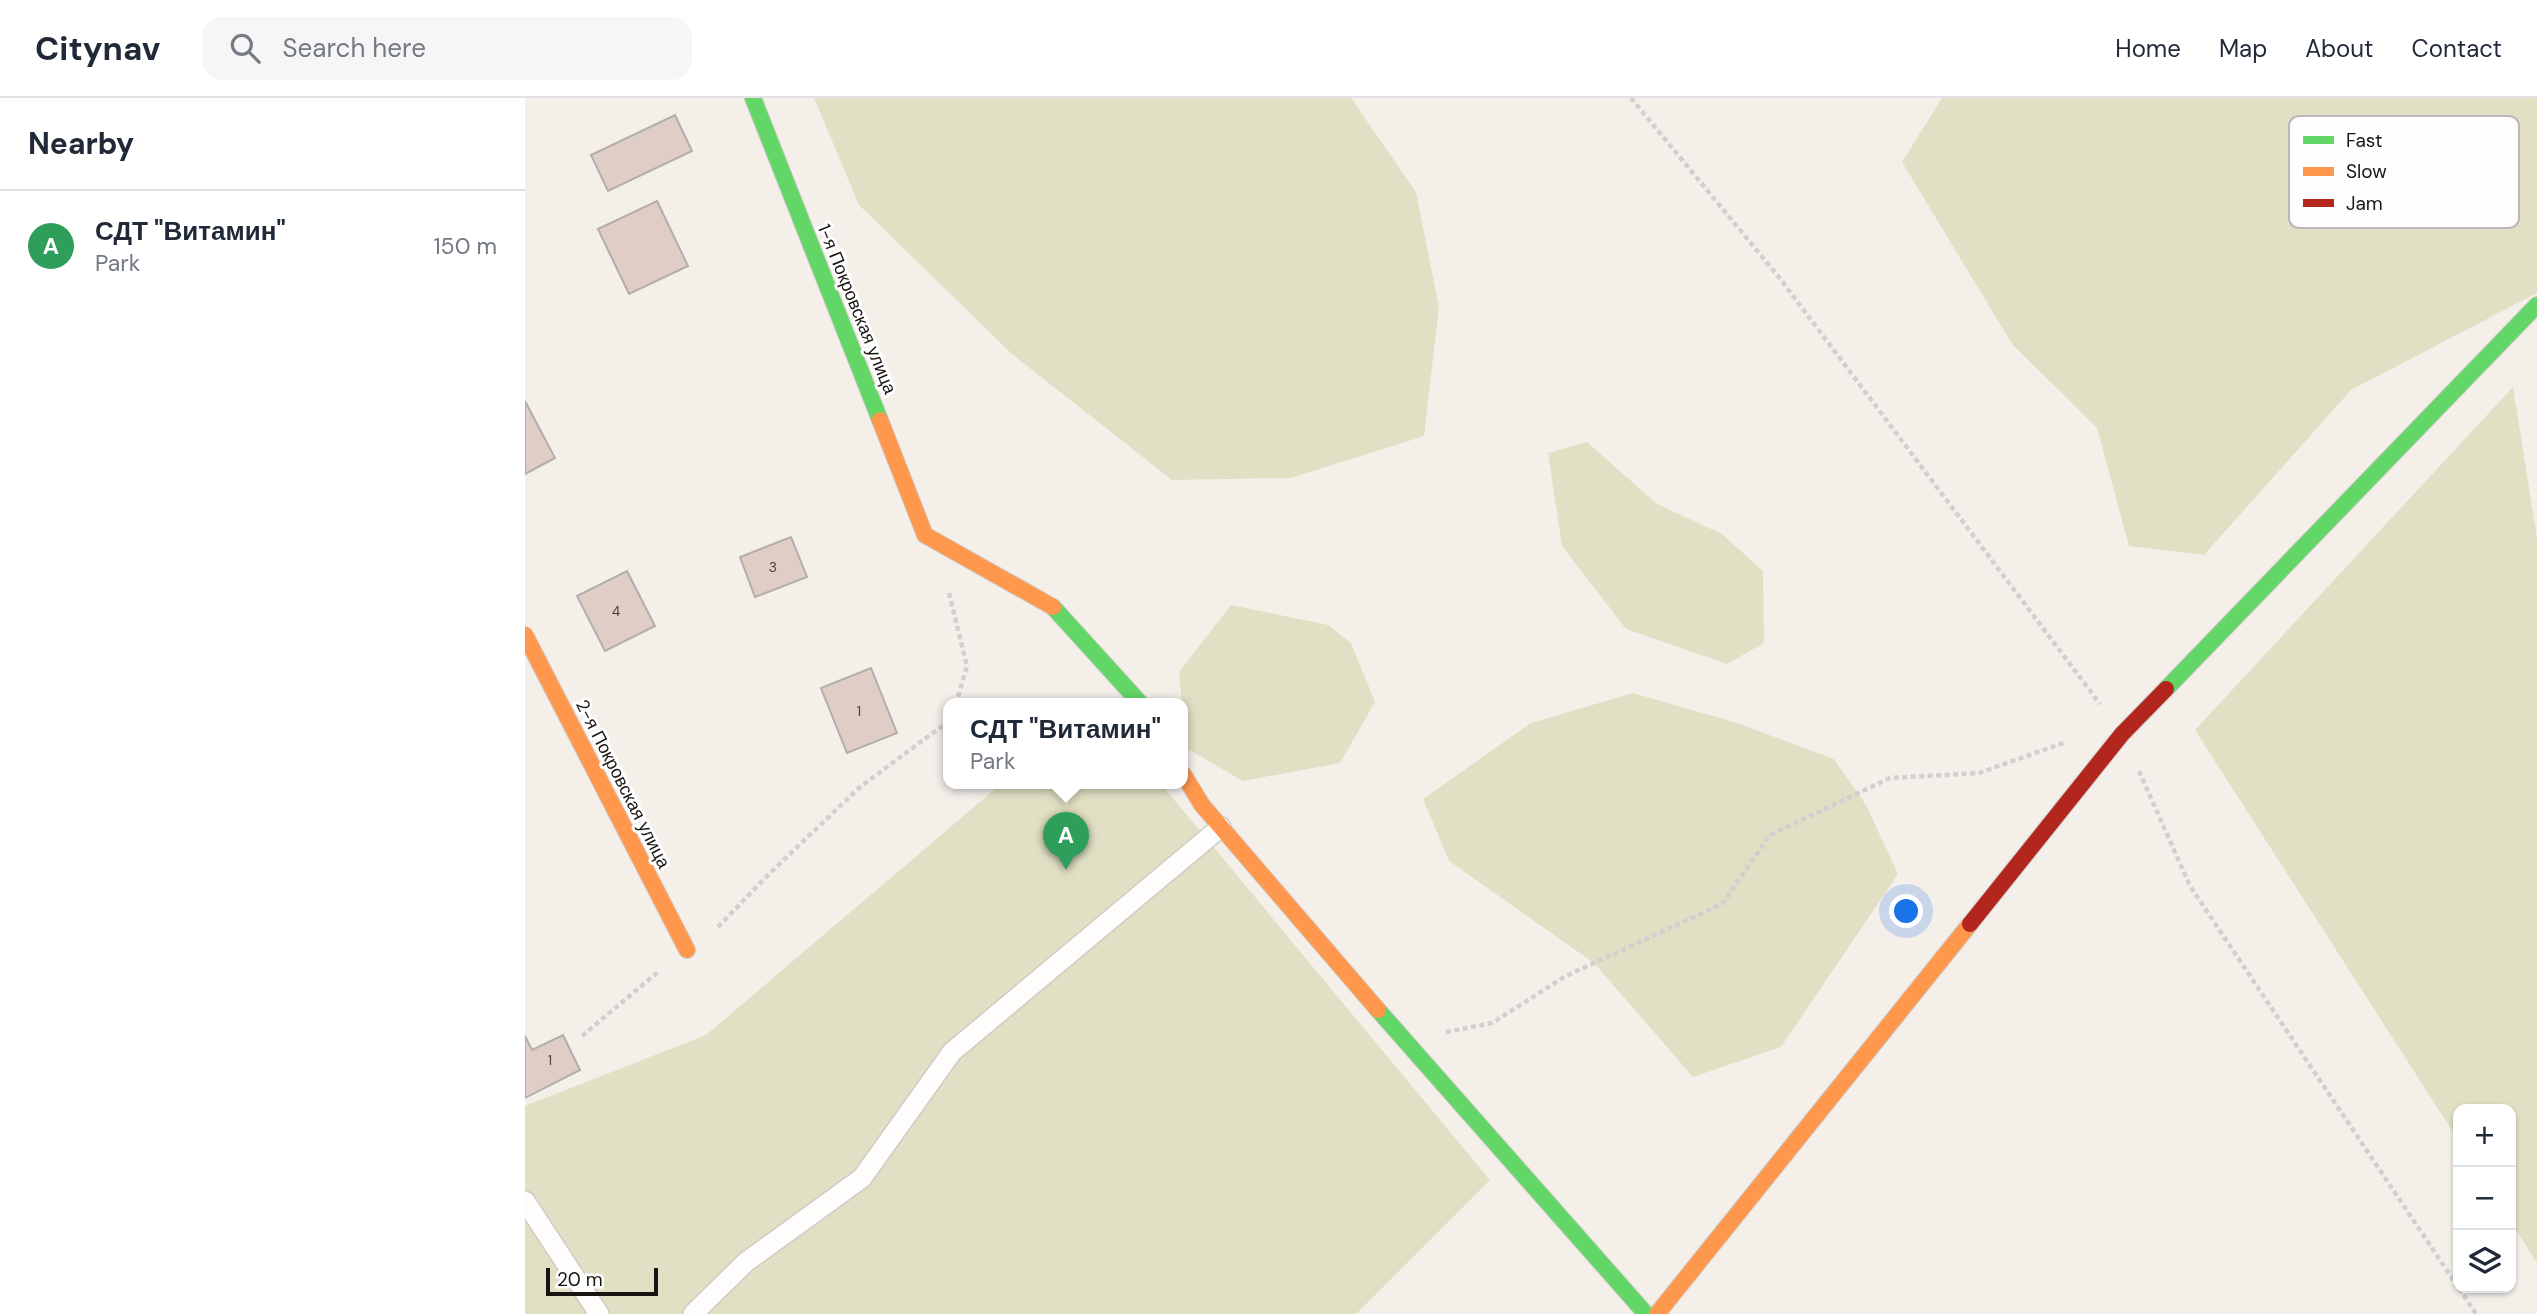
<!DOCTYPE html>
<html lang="en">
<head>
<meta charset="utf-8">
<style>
  body { margin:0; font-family:"DM Sans",sans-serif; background:#f6f6f7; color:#1f2937 }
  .controls { position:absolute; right:21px; bottom:21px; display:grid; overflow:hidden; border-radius:14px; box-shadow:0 2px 5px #0004 }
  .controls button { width:63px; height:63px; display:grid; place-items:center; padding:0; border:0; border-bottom:2px solid #e0e1e3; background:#fff; color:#1f2937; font:35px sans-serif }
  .scale { position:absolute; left:21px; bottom:18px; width:112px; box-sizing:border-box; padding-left:7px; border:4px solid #171411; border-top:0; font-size:19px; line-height:24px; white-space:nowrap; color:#171411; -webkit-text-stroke:5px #fefefe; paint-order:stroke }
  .you { position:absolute; left:1382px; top:814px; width:24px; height:24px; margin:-18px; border:5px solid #fff; border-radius:50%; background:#1a73e8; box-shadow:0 0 0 10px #1a73e833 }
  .badge { display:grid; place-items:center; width:46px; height:46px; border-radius:50%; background:#65615d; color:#fff; font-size:23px; font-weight:700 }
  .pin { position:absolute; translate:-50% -58px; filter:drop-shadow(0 2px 4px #0008) }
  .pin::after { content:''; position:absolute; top:37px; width:24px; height:21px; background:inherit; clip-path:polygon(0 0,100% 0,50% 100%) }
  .popup { position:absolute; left:418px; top:600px; width:245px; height:91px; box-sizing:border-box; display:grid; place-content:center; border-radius:14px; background:#fff; filter:drop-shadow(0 2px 5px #0005); font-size:23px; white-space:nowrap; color:#747a83 }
  .popup b { font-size:26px; color:#1f2937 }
  .popup::after { content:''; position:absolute; left:50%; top:100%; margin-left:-14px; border:14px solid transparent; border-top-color:#fff }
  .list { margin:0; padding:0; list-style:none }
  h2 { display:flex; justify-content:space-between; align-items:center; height:91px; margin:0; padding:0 28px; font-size:30px }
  h2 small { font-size:23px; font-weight:400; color:#747a83 }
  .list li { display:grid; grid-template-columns:46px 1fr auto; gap:21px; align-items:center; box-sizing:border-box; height:112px; padding:0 28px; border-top:2px solid #e0e1e3 }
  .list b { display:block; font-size:26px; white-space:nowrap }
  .list p { margin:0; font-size:23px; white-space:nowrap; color:#747a83 }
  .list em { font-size:23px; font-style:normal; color:#747a83 }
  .icon { flex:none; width:38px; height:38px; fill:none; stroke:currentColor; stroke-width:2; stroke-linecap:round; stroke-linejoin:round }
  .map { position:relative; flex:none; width:2012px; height:1216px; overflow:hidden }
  header { display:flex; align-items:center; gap:42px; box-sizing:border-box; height:98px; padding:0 35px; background:#fff; border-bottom:2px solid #e0e1e3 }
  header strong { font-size:33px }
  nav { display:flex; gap:38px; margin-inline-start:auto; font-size:24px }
  .search { width:490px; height:63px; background:#f6f6f7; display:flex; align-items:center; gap:18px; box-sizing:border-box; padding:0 24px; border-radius:21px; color:#747a83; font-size:26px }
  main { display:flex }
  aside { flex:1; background:#fff }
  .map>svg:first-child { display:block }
  .green { fill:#e1e0c4 }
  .building { fill:#e0cdc5; stroke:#b3aeab; stroke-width:2 }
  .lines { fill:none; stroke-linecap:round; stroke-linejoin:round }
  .lane-casing { stroke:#cfcbc7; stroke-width:22 }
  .fast-casing { stroke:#cfcbc7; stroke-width:18 }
  .slow-casing { stroke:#cfcbc7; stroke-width:18 }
  .jam-casing { stroke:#cfcbc7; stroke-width:18 }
  .path { stroke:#d1d0cf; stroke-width:4.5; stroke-dasharray:5 3.5; stroke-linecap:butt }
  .lane { stroke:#fefdfc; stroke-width:19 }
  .fast { stroke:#63d668; stroke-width:16 }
  .slow { stroke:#ff974d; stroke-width:16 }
  .jam { stroke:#b3261e; stroke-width:16 }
  .labels { text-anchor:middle; stroke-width:6; stroke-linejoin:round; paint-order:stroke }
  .number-label { font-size:14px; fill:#49423e }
  .street-label { font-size:18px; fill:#171411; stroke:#fefefe }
  .key { fill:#fefefe; stroke:#b9b8b7; stroke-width:2 }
  .key-label { font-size:19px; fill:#171411 }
</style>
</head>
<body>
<header>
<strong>Citynav</strong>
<div class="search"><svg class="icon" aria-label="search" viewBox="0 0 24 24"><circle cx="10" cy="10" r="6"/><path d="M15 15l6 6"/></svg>Search here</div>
<nav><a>Home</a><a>Map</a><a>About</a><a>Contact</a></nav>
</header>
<main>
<aside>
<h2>Nearby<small></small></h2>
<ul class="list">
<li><span class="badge" style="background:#2e9e5b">A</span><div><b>СДТ &quot;Витамин&quot;</b><p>Park</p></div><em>150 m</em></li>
</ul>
</aside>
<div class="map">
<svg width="2012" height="1216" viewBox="0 0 2012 1216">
  <rect width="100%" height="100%" fill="#f5efea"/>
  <!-- green -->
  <path class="green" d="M289,0H826L891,94L914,209L899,338L766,380L647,382L487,256L334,107Z
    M1417,0H2012V195L1826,292L1679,457L1604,448L1572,330L1487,246L1377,64Z
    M1988,289L2012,440V1165L1986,1124V1011H1933V1042L1670,632Z
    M1062,344L1132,406L1197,436L1238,473L1239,545L1202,566L1101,531L1037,448L1023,355Z
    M706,507L803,527L826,545L850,604L815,665L718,683L661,650L654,574Z
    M1108,595L1209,624L1309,661L1341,707L1373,776L1256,949L1168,979L1069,865L924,763L898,701L1006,625Z
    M476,686H636L965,1082L831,1216H0V1008L181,937Z"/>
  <!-- building -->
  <path class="building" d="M150,17L167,53L83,93L66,57Z
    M132,103L163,168L104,196L73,131Z
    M0,303L30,360L0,376Z
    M266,439L282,479L230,499L215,459Z
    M102,473L130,528L80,553L52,498Z
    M346,570L372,635L322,655L296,590Z
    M38,937L55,972L0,1000V938L7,952Z"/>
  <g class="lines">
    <defs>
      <path id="lane" d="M0,1103L74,1216
        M168,1216L221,1164L337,1080L427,954L696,729"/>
      <path id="fast" d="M228,0L355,322
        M528,509L616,606
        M1641,591L2012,207
        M853,912L1121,1216"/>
      <path id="slow" d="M355,322L400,437L528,509
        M0,537L162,852
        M658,676L677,707L853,912
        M1132,1216L1445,826"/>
      <path id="jam" d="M1445,826L1597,636L1641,591"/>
    </defs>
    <!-- lane casing -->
    <use href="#lane" class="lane-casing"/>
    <!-- fast casing -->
    <use href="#fast" class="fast-casing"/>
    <!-- slow casing -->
    <use href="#slow" class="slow-casing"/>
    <!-- jam casing -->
    <use href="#jam" class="jam-casing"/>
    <!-- path -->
    <path class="path" d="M1106,0L1253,178L1575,606
      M424,495L442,568L431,606
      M1614,673L1665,788L1933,1189
      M193,829L243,777L335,689L424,623
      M921,934L967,925L1041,878L1197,806L1245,737L1365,680L1454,675L1541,644
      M57,938L133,874
      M1934,1190L1951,1216"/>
    <!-- lane -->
    <use href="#lane" class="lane"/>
    <!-- fast -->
    <use href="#fast" class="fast"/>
    <!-- slow -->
    <use href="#slow" class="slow"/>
    <!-- jam -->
    <use href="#jam" class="jam"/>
  </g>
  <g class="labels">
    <!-- number labels -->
    <g class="number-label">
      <text x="248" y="474">3</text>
      <text x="91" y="518">4</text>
      <text x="334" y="618">1</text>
      <text x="25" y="967">1</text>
    </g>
    <!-- street labels -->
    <g class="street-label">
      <text transform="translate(332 211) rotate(68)" y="6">1-я Покровская улица</text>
      <text transform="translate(98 686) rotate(63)" y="6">2-я Покровская улица</text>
    </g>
  </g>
  <!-- legend -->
  <rect x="1764" y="18" width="230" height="112" rx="10" class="key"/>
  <rect x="1778" y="38" width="31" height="8" fill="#63d668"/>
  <rect x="1778" y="69" width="31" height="9" fill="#ff974d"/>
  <rect x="1778" y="101" width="31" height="8" fill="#b3261e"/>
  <g class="key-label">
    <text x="1821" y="49">Fast</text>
    <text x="1821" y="80">Slow</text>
    <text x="1821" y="112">Jam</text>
  </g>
</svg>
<div class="controls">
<button>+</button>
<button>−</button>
<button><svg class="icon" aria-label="layers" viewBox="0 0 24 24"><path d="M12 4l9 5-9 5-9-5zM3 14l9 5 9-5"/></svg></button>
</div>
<div class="scale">20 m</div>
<div class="you"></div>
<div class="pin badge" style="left:541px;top:772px;background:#2e9e5b">A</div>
<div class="popup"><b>СДТ &quot;Витамин&quot;</b>Park</div>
</div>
</main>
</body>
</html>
